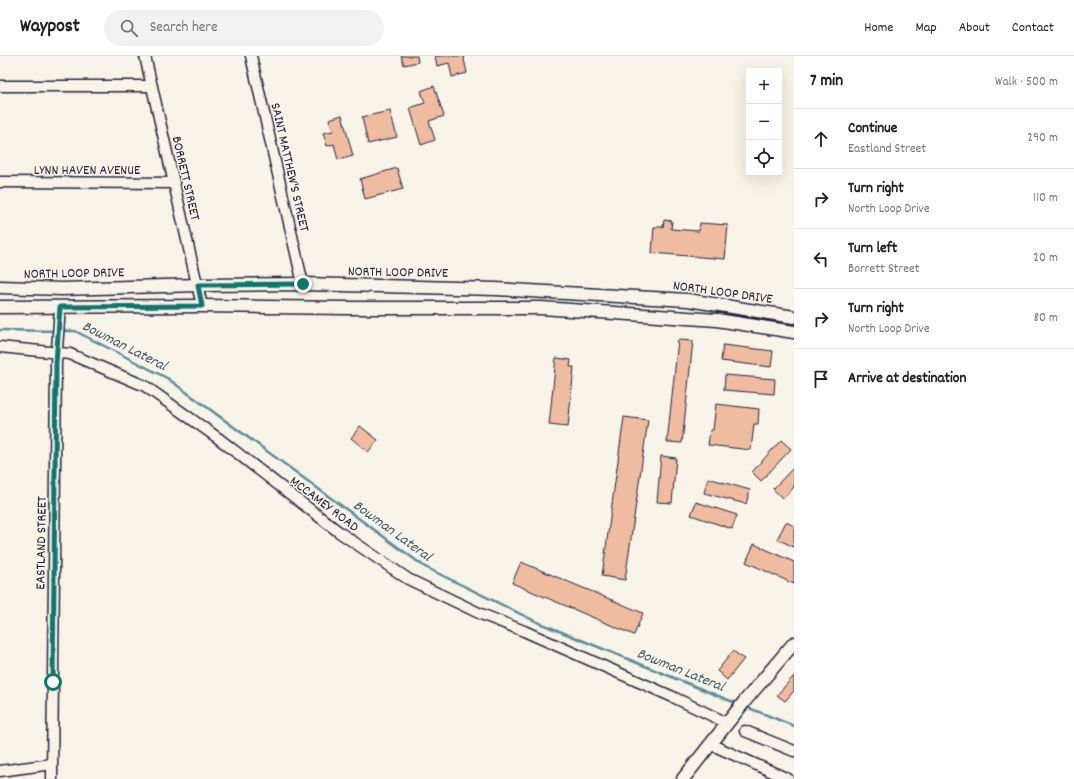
<!DOCTYPE html>
<html lang="en">
<head>
<meta charset="utf-8">
<style>
  body { margin:0; font-family:Dekko,sans-serif; background:#f2f2f2; color:#202124 }
  .controls { position:absolute; right:12px; top:12px; display:grid; overflow:hidden; border-radius:0px; box-shadow:0 4px 16px #0002 }
  .controls button { width:36px; height:36px; display:grid; place-items:center; padding:0; border:0; border-bottom:1px solid #e0e0e0; background:#fff; color:#202124; font:20px sans-serif }
  .stop { position:absolute; width:12px; height:12px; margin:-9px; border:3px solid #0f766e; border-radius:50%; background:#fff }
  .stop.end { background:#0f766e; border-color:#fff; box-shadow:0 1px 4px #0008 }
  .list { margin:0; padding:0; list-style:none }
  h2 { display:flex; justify-content:space-between; align-items:center; height:52px; margin:0; padding:0 16px; font-size:17px }
  h2 small { font-size:13px; font-weight:400; color:#757577 }
  .list li { display:grid; grid-template-columns:26px 1fr auto; gap:12px; align-items:center; box-sizing:border-box; height:60px; padding:0 16px; border-top:1px solid #e0e0e0 }
  .list b { display:block; font-size:15px; white-space:nowrap }
  .list p { margin:0; font-size:13px; white-space:nowrap; color:#757577 }
  .list em { font-size:13px; font-style:normal; color:#757577 }
  .icon { flex:none; width:22px; height:22px; fill:none; stroke:currentColor; stroke-width:2; stroke-linecap:round; stroke-linejoin:round }
  .map { position:relative; flex:none; width:794px; height:723px; overflow:hidden }
  header { display:flex; align-items:center; gap:24px; box-sizing:border-box; height:56px; padding:0 20px; background:#fff; border-bottom:1px solid #e0e0e0 }
  header strong { font-size:19px }
  nav { display:flex; gap:22px; margin-inline-start:auto; font-size:14px }
  .search { width:280px; height:36px; background:#f2f2f2; display:flex; align-items:center; gap:10px; box-sizing:border-box; padding:0 14px; border-radius:22px; color:#757577; font-size:15px }
  main { display:flex }
  aside { flex:1; background:#fff }
  .map>svg:first-child { display:block }
  .lines { fill:none; stroke-linecap:round; stroke-linejoin:round }
  .stream { stroke:#5a8b99; stroke-width:2.5 }
  .building { fill:#efbba1; stroke:#22223b }
  .minor-casing { stroke:#22223b; stroke-width:13 }
  .major-casing { stroke:#22223b; stroke-width:15 }
  .minor { stroke:#f7f3e8; stroke-width:10 }
  .major { stroke:#f7f3e8; stroke-width:12 }
  .route { stroke:#0f766e; stroke-width:5 }
  .labels { text-anchor:middle; stroke-width:3; stroke-linejoin:round; paint-order:stroke }
  .street-label { font-size:14px; fill:#22223b; stroke:#f7f3e8 }
  .water-label { font-size:15px; font-style:italic; fill:#3e576a; stroke:#f7f3e8 }
</style>
</head>
<body>
<header>
<strong>Waypost</strong>
<div class="search"><svg class="icon" aria-label="search" viewBox="0 0 24 24"><circle cx="10" cy="10" r="6"/><path d="M15 15l6 6"/></svg>Search here</div>
<nav><a>Home</a><a>Map</a><a>About</a><a>Contact</a></nav>
</header>
<main>
<div class="map">
<svg width="794" height="723" viewBox="0 0 794 723">
  <rect width="100%" height="100%" fill="#f7f3e8"/>
  <filter id="ink" filterUnits="userSpaceOnUse"><feTurbulence type="fractalNoise" baseFrequency=".025" numOctaves="2"/><feDisplacementMap in="SourceGraphic" scale="8" xChannelSelector="R" yChannelSelector="G"/><feConvolveMatrix kernelMatrix="1 2 1 2 8 2 1 2 1" color-interpolation-filters="sRGB"/></filter>
  <g filter="url(#ink)">
    <g class="lines">
      <!-- stream -->
      <path class="stream" d="M0,274L56,275
        M61,275H75L167,322L425,511L537,566L738,648
        M744,650L794,670"/>
    </g>
    <!-- building -->
    <path class="building" d="M401,0H417L418,6L404,9Z
      M435,0H465L464,3L467,17L452,21L449,7L437,10Z
      M434,30L444,60L429,65L435,84L421,89L410,52L425,47L421,35Z
      M390,55L397,81L368,88L362,61Z
      M342,59L353,100L338,104L334,88L327,90L323,77L333,75L329,63Z
      M397,112L403,133L365,143L360,123Z
      M664,164L672,165L671,173L699,175L700,167L728,169L725,203L652,197L654,171H663Z
      M678,284L693,285L682,387L667,386Z
      M723,289L773,295L771,311L721,305Z
      M556,302L571,304L570,311H574L568,371L549,369Z
      M725,319L775,323L774,338L724,334Z
      M716,348L759,353L758,368H754L751,394L708,389L710,374H713Z
      M624,361L648,364L625,524L602,520Z
      M360,370L378,384L368,396L351,382Z
      M781,384L791,393L761,425L752,416Z
      M661,400L676,402L672,447L657,446Z
      M794,411V431L783,443L773,433Z
      M708,422L750,434L746,448L704,437Z
      M696,446L737,459L732,473L691,459Z
      M786,466L794,470V491L777,483Z
      M754,488L794,506V528L746,506Z
      M521,506L643,557L634,579L512,527Z
      M733,595L744,603L727,624L717,615Z
      M794,620V635L785,645L777,639Z"/>
    <g class="lines">
      <defs>
        <path id="minor" d="M145,0L202,250
          M251,0L303,228
          M0,30H152
          M0,126L173,127
          M0,291L70,298L145,330L218,382L339,476L408,523L481,558L524,575L673,641L727,667
          M745,675L794,695
          M710,688L788,723
          M0,715L52,708
          M52,723L56,307L60,251"/>
        <path id="major" d="M0,231L62,233L198,229L303,228L496,233L688,244L794,261
          M0,251L202,250L346,252H541L717,264L794,276
          M683,723L744,646L794,587"/>
      </defs>
      <!-- minor casing -->
      <use href="#minor" class="minor-casing"/>
      <!-- major casing -->
      <use href="#major" class="major-casing"/>
      <!-- minor -->
      <use href="#minor" class="minor"/>
      <!-- major -->
      <use href="#major" class="major"/>
    </g>
  </g>
  <g class="lines" filter="url(#ink)">
    <!-- route -->
    <path class="route" d="M53,626L56,307L60,251L202,250L198,229L303,228"/>
  </g>
  <g class="labels">
    <!-- street labels -->
    <g class="street-label">
      <text transform="translate(291 111) rotate(77)" y="5">SAINT MATTHEW'S STREET</text>
      <text x="87" y="118">LYNN HAVEN AVENUE</text>
      <text transform="translate(187 122) rotate(77)" y="5">BORRETT STREET</text>
      <text transform="translate(398 215) rotate(1)" y="5">NORTH LOOP DRIVE</text>
      <text transform="translate(74 216) rotate(-1)" y="5">NORTH LOOP DRIVE</text>
      <text transform="translate(723 235) rotate(8)" y="5">NORTH LOOP DRIVE</text>
      <text transform="translate(325 447) rotate(37)" y="5">MCCAMEY ROAD</text>
      <text transform="translate(40 487) rotate(-89)" y="5">EASTLAND STREET</text>
    </g>
    <!-- water labels -->
    <g class="water-label">
      <text transform="translate(125 289) rotate(27)" y="5">Bowman Lateral</text>
      <text transform="translate(393 474) rotate(36)" y="5">Bowman Lateral</text>
      <text transform="translate(681 613) rotate(22)" y="5">Bowman Lateral</text>
    </g>
  </g>
</svg>
<div class="controls">
<button>+</button>
<button>−</button>
<button><svg class="icon" aria-label="locate" viewBox="0 0 24 24"><circle cx="12" cy="12" r="6"/><path d="M12 2v4M12 18v4M2 12h4M18 12h4"/></svg></button>
</div>
<div class="stop" style="left:53px;top:626px"></div>
<div class="stop end" style="left:303px;top:228px"></div>
</div>
<aside>
<h2>7 min<small>Walk · 500 m</small></h2>
<ul class="list">
<li><svg class="icon" aria-label="ahead" viewBox="0 0 24 24"><path d="M12 20V5M6 11l6-6 6 6"/></svg><div><b>Continue</b><p>Eastland Street</p></div><em>290 m</em></li>
<li><svg class="icon" aria-label="right" viewBox="0 0 24 24"><path d="M7 20v-9h11M14 6l5 5-5 5"/></svg><div><b>Turn right</b><p>North Loop Drive</p></div><em>110 m</em></li>
<li><svg class="icon" aria-label="left" viewBox="0 0 24 24"><path d="M17 20v-9H6M10 6l-5 5 5 5"/></svg><div><b>Turn left</b><p>Borrett Street</p></div><em>20 m</em></li>
<li><svg class="icon" aria-label="right" viewBox="0 0 24 24"><path d="M7 20v-9h11M14 6l5 5-5 5"/></svg><div><b>Turn right</b><p>North Loop Drive</p></div><em>80 m</em></li>
<li><svg class="icon" aria-label="arrive" viewBox="0 0 24 24"><path d="M6 21V4h12l-3 4 3 4H6"/></svg><div><b>Arrive at destination</b></div></li>
</ul>
</aside>
</main>
</body>
</html>
